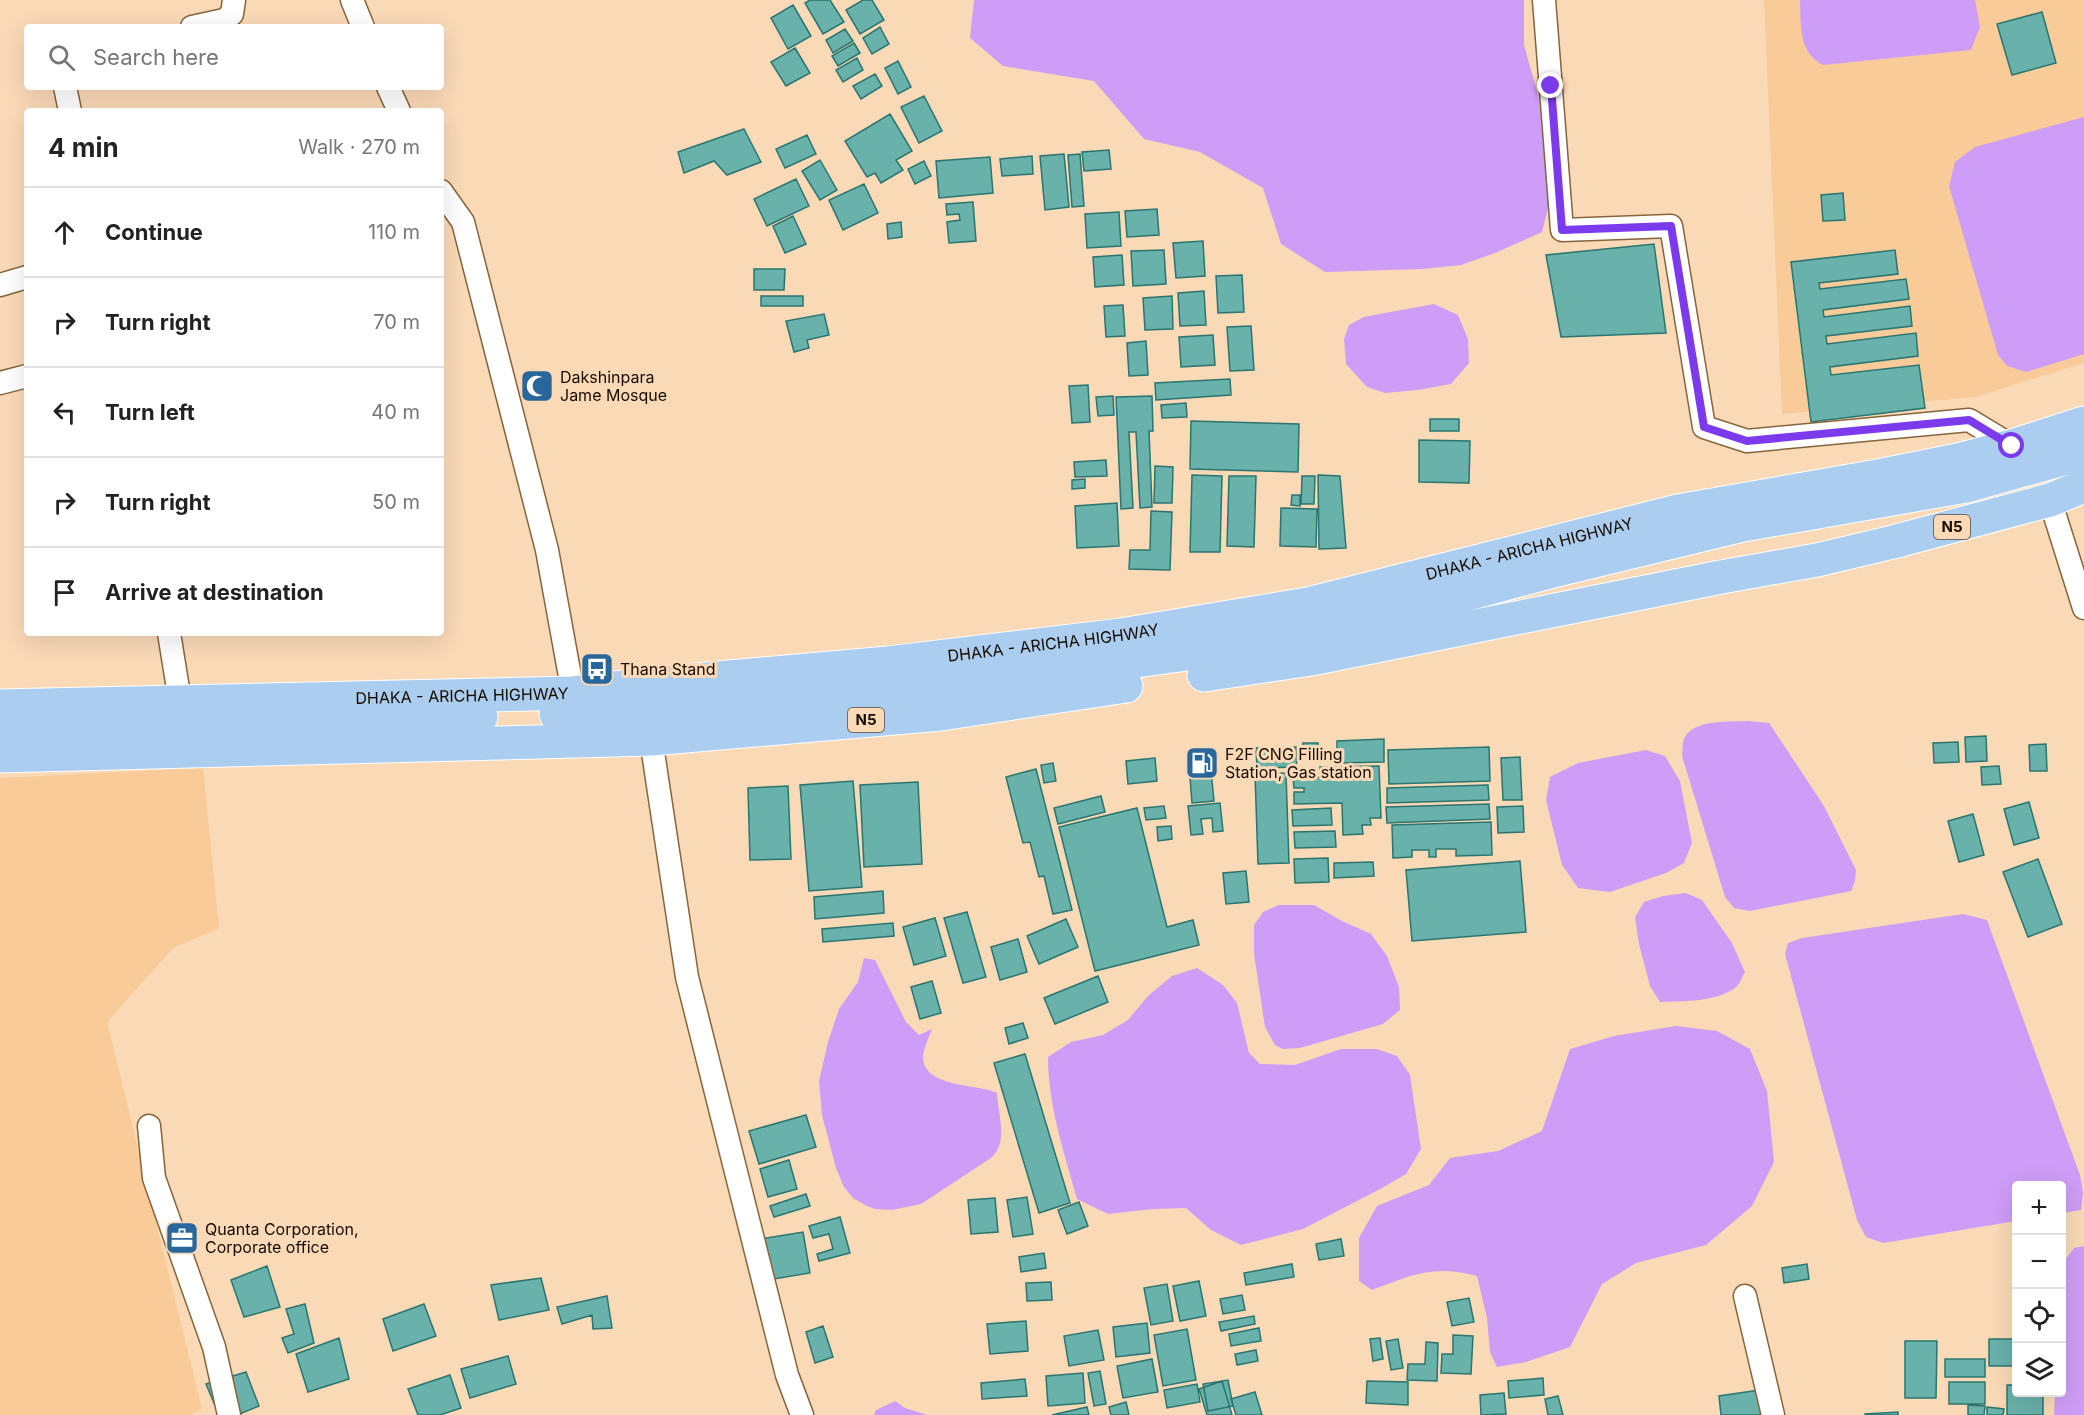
<!DOCTYPE html>
<html lang="en">
<head>
<meta charset="utf-8">
<style>
  body { margin:0; font-family:Inter,sans-serif; background:#f2f2f2; color:#222 }
  .controls { position:absolute; right:18px; bottom:18px; display:grid; overflow:hidden; border-radius:6px; box-shadow:0 6px 24px #0002 }
  .controls button { width:54px; height:54px; display:grid; place-items:center; padding:0; border:0; border-bottom:2px solid #e0e0e0; background:#fff; color:#222; font:30px sans-serif }
  .stop { position:absolute; width:18px; height:18px; margin:-14px; border:4px solid #7c3aed; border-radius:50%; background:#fff }
  .stop.end { background:#7c3aed; border-color:#fff; box-shadow:0 2px 6px #0008 }
  .list { margin:0; padding:0; list-style:none }
  h2 { display:flex; justify-content:space-between; align-items:center; height:78px; margin:0; padding:0 24px; font-size:26px }
  h2 small { font-size:20px; font-weight:400; color:#767676 }
  .list li { display:grid; grid-template-columns:39px 1fr auto; gap:18px; align-items:center; box-sizing:border-box; height:90px; padding:0 24px; border-top:2px solid #e0e0e0 }
  .list b { display:block; font-size:22px; white-space:nowrap }
  .list em { font-size:20px; font-style:normal; color:#767676 }
  .icon { flex:none; width:33px; height:33px; fill:none; stroke:currentColor; stroke-width:2; stroke-linecap:round; stroke-linejoin:round }
  .map { position:relative; flex:none; width:2084px; height:1415px; overflow:hidden }
  .search { position:absolute; background:#fff; box-shadow:0 6px 24px #0002; left:24px; top:24px; width:420px; height:66px; display:flex; align-items:center; gap:15px; box-sizing:border-box; padding:0 21px; border-radius:6px; color:#767676; font-size:22px }
  .panel { position:absolute; background:#fff; box-shadow:0 6px 24px #0002; left:24px; top:108px; width:420px; height:528px; border-radius:6px }
  .map>svg:first-child { display:block }
  .built { fill:#f8cb99 }
  .water { fill:#ce9df7 }
  .building { fill:#69b1ab; stroke:#2a756f; stroke-width:1.5 }
  .lines { fill:none; stroke-linecap:round; stroke-linejoin:round }
  .minor-casing { stroke:#87643b; stroke-width:25 }
  .highway-casing { stroke:#fff; stroke-width:35 }
  .minor { stroke:#fff; stroke-width:22 }
  .highway { stroke:#aacdf0; stroke-width:33 }
  .route { stroke:#7c3aed; stroke-width:8 }
  .labels { text-anchor:middle; stroke-width:6; stroke-linejoin:round; paint-order:stroke }
  .shield { fill:#fad9b7; stroke:#5c4937; stroke-width:1.5 }
  .shield-label { font-size:15px; font-weight:bold; fill:#180b00 }
  .poi-label { font-size:16px; fill:#180b00; stroke:#fad9b7; text-anchor:start }
  .street-label { font-size:16px; fill:#180b00; stroke:#fad9b7 }
</style>
</head>
<body>
<div class="map">
<svg width="2084" height="1415" viewBox="0 0 2084 1415">
  <rect width="100%" height="100%" fill="#fad9b7"/>
  <!-- built -->
  <path class="built" d="M1764,0H2084V363L1975,397L1782,414Z
    M203,768L219,928L173,948L107,1022L202,1409L190,1415H0V778Z"/>
  <!-- water -->
  <path class="water" d="M974,0H1524V45L1543,113L1550,200L1542,232L1495,253L1461,265L1422,269L1325,272L1281,244L1263,188L1200,152L1144,139L1094,81L1003,66L970,38Z
    M1800,0H1975L1980,27L1971,50L1823,65C1798,52 1801,25 1800,0Z
    M2084,117V354L2026,372L2007,366L1998,355L1949,186L1955,162L1975,147Z
    M1434,304L1458,315L1468,339L1469,363L1451,384L1418,390L1385,393L1367,387L1346,364L1344,339L1349,325L1364,317Z
    M1749,721L1769,723L1824,806L1856,870L1855,881L1851,891L1750,911L1734,908L1725,897L1682,756C1683,751 1682,742 1685,737C1695,719 1731,722 1749,721Z
    M1646,750L1665,756L1680,781L1692,843L1684,863L1666,873L1610,892L1578,888L1562,865L1546,800L1550,777L1578,763Z
    M1686,893L1702,900L1732,943L1745,972C1742,977 1740,984 1735,988C1715,1002 1684,1001 1660,1002L1650,986L1639,944L1635,917L1644,902L1663,896Z
    M1279,905H1314L1340,920L1371,934L1387,956L1399,987L1400,1010L1383,1024L1300,1048L1283,1049L1275,1045L1265,1027L1254,954V925L1263,912Z
    M1963,914L1987,920L2080,1175L2083,1193L2081,1210L2062,1213V1186H2016V1221L1883,1243L1866,1237L1857,1220L1785,954L1788,943L1802,938Z
    M864,958L875,960L906,1022L919,1035L932,1029C929,1037 924,1048 923,1056C923,1089 978,1083 997,1093C998,1116 1009,1141 991,1158L921,1204L892,1210L875,1209L867,1206L853,1198L844,1187L836,1168L822,1115L819,1081L828,1042L839,1009L858,982Z
    M1197,968L1223,985L1237,1003L1249,1053L1260,1064L1295,1065L1341,1049H1377L1397,1056L1410,1075L1421,1149L1406,1174L1382,1188L1303,1229L1241,1245L1211,1230L1186,1208L1153,1209L1108,1214L1077,1199C1064,1152 1048,1105 1048,1057L1071,1042L1103,1035L1128,1020L1148,996L1172,976Z
    M1676,1026L1717,1031L1750,1049L1767,1091L1774,1162L1752,1206L1706,1245L1636,1263L1602,1284L1570,1347L1526,1362L1497,1367L1490,1352L1487,1318L1477,1276C1434,1264 1411,1275 1372,1290L1359,1281V1238L1377,1206L1429,1185L1450,1158L1498,1151L1542,1131L1570,1049L1614,1036Z
    M2084,1246V1415H2054L2055,1393L2062,1392V1278L2065,1260L2074,1248Z
    M895,1401L905,1408L927,1415H874L876,1410Z"/>
  <!-- building -->
  <path class="building" d="M810,0H830L844,22L823,34L805,3Z
    M863,0H872L884,20L860,34L846,10Z
    M793,5L811,36L788,49L771,18Z
    M2042,12L2056,63L2012,75L1997,24Z
    M880,27L889,44L872,54L863,38Z
    M845,29L853,41L833,53L826,40Z
    M854,43L860,53L838,66L832,56Z
    M795,48L810,73L786,86L771,62Z
    M857,58L863,70L843,82L836,70Z
    M898,61L911,87L898,94L885,68Z
    M875,74L882,86L861,99L853,86Z
    M924,96L942,131L919,143L901,107Z
    M890,114L912,151L896,160L903,170L881,183L875,173L867,177L845,141Z
    M744,129L761,162L727,175L714,161L684,173L678,152Z
    M807,135L816,154L785,168L776,149Z
    M1109,150L1111,169L1084,171L1082,152Z
    M1064,154L1069,207L1045,210L1040,156Z
    M1080,154L1084,206L1072,207L1068,155Z
    M1032,156L1033,174L1002,176L1000,159Z
    M990,157L993,193L939,198L936,161Z
    M820,160L837,190L820,200L802,171Z
    M924,161L931,176L915,184L908,169Z
    M796,179L809,206L767,226L754,199Z
    M864,184L878,213L843,230L829,200Z
    M1843,193L1845,220L1823,221L1821,195Z
    M973,202L976,241L949,243L947,222L960,220L959,214L947,215L946,204Z
    M1157,209L1159,235L1127,237L1125,211Z
    M1119,212L1121,246L1087,248L1085,214Z
    M793,216L806,244L785,253L773,226Z
    M901,222L902,237L888,239L887,224Z
    M1203,241L1205,276L1176,278L1173,243Z
    M1654,244L1666,333L1561,337L1546,255Z
    M1164,250L1166,284L1133,286L1131,251Z
    M1895,250L1898,274L1819,283L1820,289L1906,279L1909,299L1823,310L1824,317L1910,306L1912,326L1826,336L1827,344L1916,333L1918,356L1830,367L1831,375L1919,365L1925,408L1811,422L1791,262Z
    M1122,255L1124,285L1095,287L1093,257Z
    M754,269H785L784,290H754Z
    M1242,275L1244,312L1218,313L1216,276Z
    M1204,291L1206,325L1180,326L1178,293Z
    M761,296H803V306H761Z
    M1172,296L1173,329L1145,330L1143,298Z
    M1123,305L1125,336L1106,337L1104,306Z
    M824,314L829,335L807,340L809,348L794,352L786,321Z
    M1251,326L1254,370L1230,371L1227,327Z
    M1213,335L1215,365L1181,367L1179,337Z
    M1146,341L1148,375L1129,376L1127,343Z
    M1230,379L1231,395L1156,400L1155,383Z
    M1088,385L1090,422L1072,423L1069,386Z
    M1113,396L1114,415L1098,416L1096,397Z
    M1152,396L1153,431H1149L1152,507L1140,508L1136,432H1129L1133,508L1121,509L1116,397Z
    M1186,403L1187,417L1162,418L1161,405Z
    M1430,419H1459V431H1430Z
    M1191,421L1299,424L1298,472L1190,469Z
    M1419,440L1470,441L1469,483L1419,482Z
    M1106,460L1107,476L1075,477L1074,462Z
    M1155,466L1173,467L1172,503H1154Z
    M1192,475L1222,476L1220,552H1190Z
    M1318,475L1340,476L1346,548L1319,549Z
    M1229,476H1256L1254,547L1227,546Z
    M1302,476H1315L1314,504H1301Z
    M1085,479V488L1072,489V480Z
    M1292,495H1300V506L1291,505Z
    M1117,503L1119,546L1077,548L1075,506Z
    M1281,508L1317,509L1316,547L1280,546Z
    M1151,511L1172,512L1170,570L1129,569L1130,550H1150Z
    M1986,736L1987,761L1966,762L1965,737Z
    M1384,739V762L1337,763V741Z
    M1958,742L1959,762L1934,763L1933,743Z
    M1303,743H1318V755H1303Z
    M2046,744L2047,771H2030L2029,745Z
    M1296,747L1297,767L1257,768L1256,748Z
    M1489,747L1490,781L1389,784L1388,750Z
    M1209,751L1214,801L1192,803L1188,752Z
    M1520,757L1522,800H1503L1501,758Z
    M1155,758L1157,781L1128,784L1126,761Z
    M1053,763L1056,781L1044,783L1041,765Z
    M1379,766L1381,818H1370L1371,825H1362L1363,834L1343,835L1342,803L1294,804V792H1304V788H1294L1293,778L1320,777V767Z
    M1999,766L2001,784L1982,785L1981,767Z
    M1036,769L1072,910L1053,914L1044,876L1039,877L1030,842L1023,843L1006,777Z
    M1286,773L1289,863L1258,864L1255,774Z
    M853,781L862,887L809,891L800,785Z
    M918,782L922,864L864,867L860,785Z
    M1488,785L1489,800L1387,803V788Z
    M788,786L791,859L750,860L748,788Z
    M1101,796L1105,812L1058,824L1054,808Z
    M2029,802L2039,838L2014,845L2004,809Z
    M1220,803L1223,831L1213,832L1212,818L1201,819L1203,834L1191,835L1188,806Z
    M1489,804L1490,819L1387,823L1386,807Z
    M1164,806L1166,818L1146,820L1144,808Z
    M1523,806L1524,832L1498,833L1497,807Z
    M1137,808L1167,927L1193,920L1199,945L1095,971L1059,827Z
    M1331,808L1332,825L1293,826L1292,810Z
    M1973,814L1984,855L1959,862L1948,821Z
    M1491,822L1492,855L1456,856V849H1436V857H1429V850H1412V857L1393,858L1392,825Z
    M1171,826L1172,839L1158,841L1157,827Z
    M1335,831L1336,847L1295,848L1294,832Z
    M1328,858L1329,882L1295,883L1294,859Z
    M2038,859L2062,924L2028,937L2003,872Z
    M1520,861L1526,932L1412,941L1406,870Z
    M1373,862L1374,876L1334,878V863Z
    M1246,871L1249,902L1226,904L1223,873Z
    M883,891L884,913L815,919L814,897Z
    M967,912L986,977L963,983L944,918Z
    M935,918L946,956L914,965L903,927Z
    M1066,919L1078,947L1039,964L1027,936Z
    M893,923L894,936L823,942L822,929Z
    M1018,939L1027,972L1000,980L991,947Z
    M1098,976L1108,1002L1055,1024L1044,998Z
    M932,981L941,1013L920,1019L911,987Z
    M1023,1023L1028,1038L1009,1044L1005,1028Z
    M1025,1054L1070,1203L1039,1213L994,1063Z
    M806,1115L816,1147L759,1164L749,1131Z
    M789,1160L797,1189L768,1197L760,1169Z
    M806,1194L810,1206L774,1217L770,1206Z
    M1027,1197L1033,1234L1013,1237L1007,1200Z
    M995,1198L998,1232L971,1234L968,1200Z
    M1079,1202L1088,1226L1067,1234L1058,1210Z
    M840,1217L850,1253L819,1261L817,1254L833,1249L829,1234L813,1238L809,1226Z
    M803,1232L810,1273L768,1280L761,1239Z
    M1341,1239L1344,1256L1319,1260L1316,1244Z
    M1044,1253L1046,1268L1021,1272L1019,1257Z
    M1292,1264L1294,1277L1246,1285L1244,1273Z
    M1807,1264L1809,1279L1784,1283L1782,1268Z
    M267,1266L280,1307L244,1317L231,1280Z
    M541,1278L549,1310L499,1320L491,1285Z
    M1199,1281L1206,1316L1180,1321L1173,1286Z
    M1051,1282L1052,1300L1027,1301L1026,1283Z
    M1167,1284L1173,1321L1151,1325L1144,1288Z
    M1242,1295L1245,1310L1223,1314L1220,1299Z
    M607,1296L612,1328L593,1329L592,1315L562,1324L557,1307Z
    M1469,1298L1474,1322L1452,1326L1447,1302Z
    M305,1304L314,1343L288,1353L282,1338L294,1334L286,1309Z
    M424,1304L436,1336L393,1351L383,1319Z
    M1254,1316L1255,1324L1221,1331L1219,1322Z
    M1026,1321L1028,1351L990,1354L987,1324Z
    M1147,1323L1150,1353L1116,1357L1113,1327Z
    M823,1326L833,1357L815,1363L806,1332Z
    M1259,1328L1261,1341L1231,1346L1229,1334Z
    M1187,1329L1196,1380L1163,1386L1154,1335Z
    M1098,1330L1104,1360L1069,1366L1064,1336Z
    M1453,1335L1473,1336L1471,1374L1441,1373L1442,1354H1453Z
    M339,1338L349,1379L308,1392L296,1354Z
    M1380,1338L1383,1359L1373,1361L1370,1339Z
    M1398,1339L1403,1368L1391,1370L1386,1341Z
    M1989,1339H2016V1366H1989Z
    M1905,1341H1937L1936,1398H1905Z
    M1426,1342L1438,1343L1437,1381L1407,1380L1408,1364H1425Z
    M1256,1350L1258,1361L1237,1365L1235,1354Z
    M508,1356L516,1384L470,1398L461,1369Z
    M1152,1359L1158,1392L1123,1398L1117,1366Z
    M1945,1359H1985V1377H1945Z
    M1100,1371L1106,1404L1094,1406L1088,1373Z
    M246,1372L259,1406L237,1415H219L206,1384Z
    M1083,1373L1085,1403L1048,1406L1046,1376Z
    M450,1375L461,1408L440,1415H418L408,1389Z
    M1543,1378L1544,1395L1509,1398L1508,1381Z
    M1025,1379L1027,1396L982,1399L981,1383Z
    M1228,1380L1233,1406L1208,1411L1203,1384Z
    M1222,1381L1232,1415H1207L1199,1389Z
    M1367,1381L1408,1382V1405L1366,1403Z
    M1949,1382H1985V1404H1949Z
    M1197,1384L1200,1402L1167,1408L1164,1390Z
    M2007,1385H2016V1392H2043V1415H2007Z
    M1759,1390L1763,1415H1721L1719,1396Z
    M1255,1392L1262,1415H1236L1231,1399Z
    M1504,1393L1506,1414L1481,1415L1480,1395Z
    M1558,1396L1563,1415H1548L1545,1399Z
    M1126,1402L1129,1415H1111L1109,1407Z
    M1968,1405L1985,1406L1984,1415H1968Z
    M1087,1407L1089,1415H1052Z
    M1987,1407L2004,1409L2003,1415H1987Z
    M1898,1412V1415H1865V1414Z"/>
  <g class="lines">
    <defs>
      <path id="minor" d="M352,0L363,27
        M1544,0L1562,230L1671,226L1704,427L1747,441L1969,420L2012,446
        M192,27L224,20L232,14L234,0
        M65,87L70,111
        M388,87L399,111
        M441,191L463,222L547,550L573,693
        M0,285L27,277
        M0,383L27,376
        M2050,500L2084,608
        M169,633L180,701
        M651,739L687,977L787,1375L802,1415
        M149,1126L154,1178L214,1347L229,1415
        M1745,1296L1773,1415"/>
      <g id="highway">
        <path d="M1204,675L1311,659L1721,577L1817,560L1893,542L2050,500L2084,486"/>
        <path id="s1" d="M0,706L573,693L649,684L888,663L1121,635L1308,604L1678,511L1878,476L1958,460L2012,446L2084,423"/>
        <path d="M556,714L685,709L946,687L1238,647L1376,619L1549,572L1743,525L1966,486L2084,453"/>
        <path d="M0,732L144,730L481,717"/>
        <path d="M0,756L651,739L941,714L1126,686"/>
      </g>
    </defs>
    <!-- minor casing -->
    <use href="#minor" class="minor-casing"/>
    <!-- highway casing -->
    <use href="#highway" class="highway-casing"/>
    <!-- minor -->
    <use href="#minor" class="minor"/>
    <!-- highway -->
    <use href="#highway" class="highway"/>
  </g>
  <g class="lines">
    <!-- route -->
    <path class="route" d="M1551,86L1562,230L1671,226L1704,427L1747,441L1969,420L2012,446"/>
  </g>
  <!-- icons -->
  <defs>
    <symbol id="mosque-square" viewBox="-11 -11 22 22"><rect x="-9" y="-9" width="18" height="18" rx="4" fill="#28669c" stroke="#fad9b7"/><path d="M3.5-4.9A6 6 0 1 0 3.5 4.9A5 5 0 1 1 3.5-4.9Z" fill="#fff"/></symbol>
    <symbol id="bus-square" viewBox="-11 -11 22 22"><rect x="-9" y="-9" width="18" height="18" rx="4" fill="#28669c" stroke="#fad9b7"/><path d="M-5-6H5V4H4V6H2V4H-2V6H-4V4H-5ZM-3.5-4V0h7V-4ZM-3.5 1.2v1.5H-2V1.2ZM2 1.2v1.5H3.5V1.2Z" fill="#fff"/></symbol>
    <symbol id="fuel-square" viewBox="-11 -11 22 22"><rect x="-9" y="-9" width="18" height="18" rx="4" fill="#28669c" stroke="#fad9b7"/><path d="M-5.5-6h7V0h2V4h1.3V-2.5L3-4.5l.8-.8L6-3V5H2.5V1h-1V6h-7ZM-4.2-4.7v3.2H.2V-4.7Z" fill="#fff"/></symbol>
    <symbol id="office-square" viewBox="-11 -11 22 22"><rect x="-9" y="-9" width="18" height="18" rx="4" fill="#28669c" stroke="#fad9b7"/><path d="M-6-3h4V-5.5h4V-3h4V5H-6ZM-1-4.5V-3h2v-1.5ZM-6 0V1H6V0Z" fill="#fff"/></symbol>
  </defs>
  <g fill-rule="evenodd">
    <use href="#mosque-square" x="518" y="367" width="38" height="38"/>
    <use href="#bus-square" x="578" y="650" width="38" height="38"/>
    <use href="#fuel-square" x="1183" y="744" width="38" height="38"/>
    <use href="#office-square" x="163" y="1219" width="38" height="38"/>
  </g>
  <g class="labels">
    <!-- shield labels -->
    <g class="shield">
      <rect x="1934" y="515" width="36" height="24" rx="4.5"/>
      <rect x="848" y="708" width="36" height="24" rx="4.5"/>
    </g>
    <g class="shield-label">
      <text x="1952" y="532">N5</text>
      <text x="866" y="725">N5</text>
    </g>
    <!-- poi labels -->
    <g class="poi-label">
      <text x="560" y="383">Dakshinpara<tspan x="560" dy="18">Jame Mosque</tspan></text>
      <text x="620" y="675">Thana Stand</text>
      <text x="1225" y="760">F2F CNG Filling<tspan x="1225" dy="18">Station, Gas station</tspan></text>
      <text x="205" y="1235">Quanta Corporation,<tspan x="205" dy="18">Corporate office</tspan></text>
    </g>
    <!-- street labels -->
    <g class="street-label">
      <text dy="6" stroke="none"><textPath href="#s1" startOffset="1542">DHAKA - ARICHA HIGHWAY</textPath></text>
      <text dy="6" stroke="none"><textPath href="#s1" startOffset="1056">DHAKA - ARICHA HIGHWAY</textPath></text>
      <text dy="6" stroke="none"><textPath href="#s1" startOffset="462">DHAKA - ARICHA HIGHWAY</textPath></text>
    </g>
  </g>
</svg>
<div class="controls">
<button>+</button>
<button>−</button>
<button><svg class="icon" aria-label="locate" viewBox="0 0 24 24"><circle cx="12" cy="12" r="6"/><path d="M12 2v4M12 18v4M2 12h4M18 12h4"/></svg></button>
<button><svg class="icon" aria-label="layers" viewBox="0 0 24 24"><path d="M12 4l9 5-9 5-9-5zM3 14l9 5 9-5"/></svg></button>
</div>
<div class="stop" style="left:2012px;top:446px"></div>
<div class="stop end" style="left:1551px;top:86px"></div>
<div class="search"><svg class="icon" aria-label="search" viewBox="0 0 24 24"><circle cx="10" cy="10" r="6"/><path d="M15 15l6 6"/></svg>Search here</div>
<section class="panel">
<h2>4 min<small>Walk · 270 m</small></h2>
<ul class="list">
<li><svg class="icon" aria-label="ahead" viewBox="0 0 24 24"><path d="M12 20V5M6 11l6-6 6 6"/></svg><div><b>Continue</b></div><em>110 m</em></li>
<li><svg class="icon" aria-label="right" viewBox="0 0 24 24"><path d="M7 20v-9h11M14 6l5 5-5 5"/></svg><div><b>Turn right</b></div><em>70 m</em></li>
<li><svg class="icon" aria-label="left" viewBox="0 0 24 24"><path d="M17 20v-9H6M10 6l-5 5 5 5"/></svg><div><b>Turn left</b></div><em>40 m</em></li>
<li><svg class="icon" aria-label="right" viewBox="0 0 24 24"><path d="M7 20v-9h11M14 6l5 5-5 5"/></svg><div><b>Turn right</b></div><em>50 m</em></li>
<li><svg class="icon" aria-label="arrive" viewBox="0 0 24 24"><path d="M6 21V4h12l-3 4 3 4H6"/></svg><div><b>Arrive at destination</b></div></li>
</ul>
</section>
</div>
</body>
</html>
